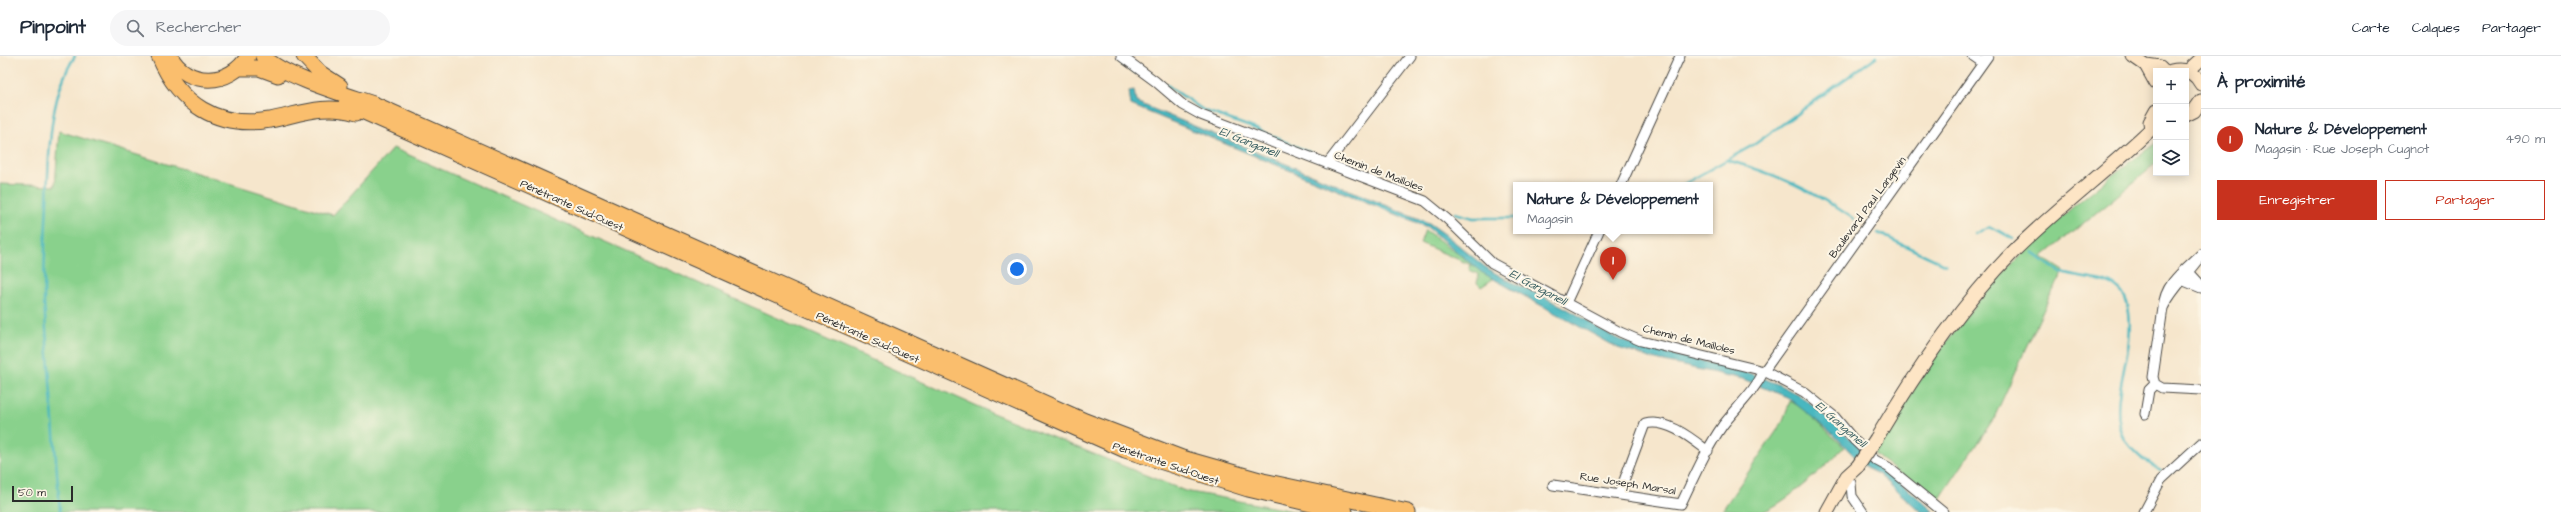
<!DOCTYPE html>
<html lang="fr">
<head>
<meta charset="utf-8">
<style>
  body { margin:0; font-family:"Architects Daughter",sans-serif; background:#f6f6f7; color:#1f2937 }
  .controls { position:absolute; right:12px; top:12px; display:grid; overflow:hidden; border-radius:0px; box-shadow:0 2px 10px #0003 }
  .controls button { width:36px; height:36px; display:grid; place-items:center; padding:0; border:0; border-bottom:1px solid #e0e1e3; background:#fff; color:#1f2937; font:20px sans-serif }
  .scale { position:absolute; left:12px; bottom:10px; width:61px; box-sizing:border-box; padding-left:4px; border:2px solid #2b2b2b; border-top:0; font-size:11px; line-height:14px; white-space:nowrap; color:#2b2b2b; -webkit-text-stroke:3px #fcf5e5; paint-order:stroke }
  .you { position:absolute; left:1017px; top:213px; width:14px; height:14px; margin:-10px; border:3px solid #fff; border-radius:50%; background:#1a73e8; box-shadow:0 0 0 6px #1a73e833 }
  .badge { display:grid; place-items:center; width:26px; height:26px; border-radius:50%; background:#c8321e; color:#fff; font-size:13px; font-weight:700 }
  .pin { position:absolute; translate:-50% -33px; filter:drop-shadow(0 1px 2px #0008) }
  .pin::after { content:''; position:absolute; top:21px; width:14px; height:12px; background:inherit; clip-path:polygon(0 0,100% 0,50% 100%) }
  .popup { position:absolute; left:1513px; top:126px; width:200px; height:52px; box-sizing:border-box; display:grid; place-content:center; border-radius:0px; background:#fff; filter:drop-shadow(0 1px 3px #0005); font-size:13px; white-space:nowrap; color:#747a83 }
  .popup b { font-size:15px; color:#1f2937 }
  .popup::after { content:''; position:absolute; left:50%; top:100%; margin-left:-8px; border:8px solid transparent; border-top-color:#fff }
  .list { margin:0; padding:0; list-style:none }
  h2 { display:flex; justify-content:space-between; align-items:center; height:52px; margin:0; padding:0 16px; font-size:17px }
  h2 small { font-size:13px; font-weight:400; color:#747a83 }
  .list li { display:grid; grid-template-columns:26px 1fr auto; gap:12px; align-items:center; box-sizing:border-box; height:60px; padding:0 16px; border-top:1px solid #e0e1e3 }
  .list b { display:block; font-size:15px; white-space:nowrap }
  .list p { margin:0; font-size:13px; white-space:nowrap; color:#747a83 }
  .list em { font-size:13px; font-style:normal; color:#747a83 }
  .actions { display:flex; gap:8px; padding:12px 16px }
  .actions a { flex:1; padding:9px 0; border:1px solid #c8321e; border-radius:0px; text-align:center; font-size:14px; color:#c8321e }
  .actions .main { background:#c8321e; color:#fff }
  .icon { flex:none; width:22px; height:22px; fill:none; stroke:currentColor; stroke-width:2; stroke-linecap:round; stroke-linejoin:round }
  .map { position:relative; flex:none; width:2201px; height:456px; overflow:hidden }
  header { display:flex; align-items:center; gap:24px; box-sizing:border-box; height:56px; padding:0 20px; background:#fff; border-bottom:1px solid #e0e1e3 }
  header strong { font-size:19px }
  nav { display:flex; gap:22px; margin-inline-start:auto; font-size:14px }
  .search { width:280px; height:36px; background:#f6f6f7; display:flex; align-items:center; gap:10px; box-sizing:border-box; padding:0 14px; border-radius:22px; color:#747a83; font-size:15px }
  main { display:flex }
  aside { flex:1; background:#fff }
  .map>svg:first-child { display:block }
  .green { fill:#89d18c; stroke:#5a7e5c }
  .water { fill:#48b7c0; stroke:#3a7176 }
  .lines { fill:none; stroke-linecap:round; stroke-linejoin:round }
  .stream { stroke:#48b7c0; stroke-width:2.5 }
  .minor-casing { stroke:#494743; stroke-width:11 }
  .secondary-casing { stroke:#494743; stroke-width:15 }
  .trunk-casing { stroke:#494743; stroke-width:17 }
  .minor { stroke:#fff; stroke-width:9 }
  .secondary { stroke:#fde5c5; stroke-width:13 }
  .trunk { stroke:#fabe6d; stroke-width:15 }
  .secondary-bridge-casing { stroke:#494743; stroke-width:15; stroke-linecap:butt }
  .secondary-bridge { stroke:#fde5c5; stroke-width:13 }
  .labels { text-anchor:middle; stroke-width:4; stroke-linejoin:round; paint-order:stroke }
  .street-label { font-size:11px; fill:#2b2b2b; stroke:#fcf5e5 }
  .water-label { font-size:12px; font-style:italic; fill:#355c5f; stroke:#fcf5e5 }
</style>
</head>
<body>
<header>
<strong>Pinpoint</strong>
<div class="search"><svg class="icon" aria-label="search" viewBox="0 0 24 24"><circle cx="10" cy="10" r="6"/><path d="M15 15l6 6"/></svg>Rechercher</div>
<nav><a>Carte</a><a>Calques</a><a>Partager</a></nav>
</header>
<main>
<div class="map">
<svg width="2201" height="456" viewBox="0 0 2201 456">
  <rect width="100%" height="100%" fill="#fcf5e5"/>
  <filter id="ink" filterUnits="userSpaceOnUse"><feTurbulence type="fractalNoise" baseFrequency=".025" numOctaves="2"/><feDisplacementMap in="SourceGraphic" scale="8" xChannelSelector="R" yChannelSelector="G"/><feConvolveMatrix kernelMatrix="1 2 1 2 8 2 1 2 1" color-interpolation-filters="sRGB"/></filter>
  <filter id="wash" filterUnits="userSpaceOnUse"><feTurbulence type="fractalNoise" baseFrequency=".012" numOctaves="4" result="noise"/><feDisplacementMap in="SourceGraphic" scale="16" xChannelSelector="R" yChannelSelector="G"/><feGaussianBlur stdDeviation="0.9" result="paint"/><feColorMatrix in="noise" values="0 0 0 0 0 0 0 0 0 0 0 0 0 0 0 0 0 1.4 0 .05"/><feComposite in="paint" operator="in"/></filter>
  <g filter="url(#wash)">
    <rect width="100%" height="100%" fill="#f6e6cc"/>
    <!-- green -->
    <path class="green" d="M59,75L333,159L393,92L990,356L1185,435L1299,456H0V128L55,130Z
      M2156,87V108L2042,201L2064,215L2049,242L1994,362L1937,447L1874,398C1902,351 1932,303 1966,260C2021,192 2085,137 2156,87Z
      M1425,174L1493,223L1481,231L1477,227L1479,218L1469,214L1471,209L1420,187Z
      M1790,345L1804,353L1844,391C1828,408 1782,451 1761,456C1749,456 1735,455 1723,453L1782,367Z"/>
    <!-- water -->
    <path class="water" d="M1134,34L1136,46L1429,167C1449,180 1466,196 1484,210C1510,228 1546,240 1573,256C1589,265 1606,279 1623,285C1688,307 1751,306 1809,346L1934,456H1921L1878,418L1866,412L1832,377L1787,341L1743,323L1660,305L1618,292L1481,216L1427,171L1131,49L1129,35Z"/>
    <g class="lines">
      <!-- stream -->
      <path class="stream" d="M1122,8L1137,17
        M1167,29L1203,54L1256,73L1311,97
        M1727,104C1779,119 1810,133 1854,163
        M1682,129L1755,88L1877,0
        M1455,157L1473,162H1516
        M1878,177L1946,209
        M1975,178L1990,170L2013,183
        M2032,196C2042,203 2052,213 2063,217C2081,224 2108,220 2122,237C2127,243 2128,250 2129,257C2137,316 2083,376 2161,414
        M60,456L44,247C44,213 45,179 47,146C49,98 48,42 75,0"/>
    </g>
  </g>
  <g filter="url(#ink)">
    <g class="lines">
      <defs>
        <path id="minor" d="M1121,0L1155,25L1183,49L1201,59L1425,145L1447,163L1492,207L1620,276L1641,285L1764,315L1804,336L1835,361L1854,384L1875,404L1888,411L1943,456
          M1973,0L1983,7
          M1327,108L1410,0
          M1621,129L1680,0
          M2201,198C2184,214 2164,228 2163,252C2172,233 2188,219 2201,201
          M2201,229L2190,217H2181L2184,225L2201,232
          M1566,247L1599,175
          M2155,328L2162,332L2201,334
          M2145,358L2149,334L2155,328L2153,321L2163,252
          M1851,427L1852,440L1863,456
          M1553,429L1681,448C1694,421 1706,393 1723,369C1737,351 1754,336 1764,315L1988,0
          M1619,438L1645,368C1667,362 1692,383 1708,395
          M2144,456L2161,424L2201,387"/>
        <path id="secondary" d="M2133,0L2146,9L2156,27
          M2146,9L2160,11L2164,15
          M2171,15C2184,12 2195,16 2201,28
          M2188,15L2201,3
          M2186,59L2194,55L2201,45
          M2151,73L2150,66L2156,55
          M1876,383C1915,317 1959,251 2013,196C2057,152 2106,116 2151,73L2156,71
          M1827,456L1847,420L1858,410"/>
        <path id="trunk" d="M159,0C179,48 217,73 270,64C300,58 325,47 356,57
          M170,0C187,32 231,30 248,0
          M263,0C283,21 347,39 376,49L1085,365L1182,402L1263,425L1408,456
          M304,0L320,17L340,30
          M239,12H259L278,19
          M346,48L1125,394L1248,433L1345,456"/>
      </defs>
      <!-- minor casing -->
      <use href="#minor" class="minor-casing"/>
      <!-- secondary casing -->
      <use href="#secondary" class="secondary-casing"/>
      <!-- trunk casing -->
      <use href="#trunk" class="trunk-casing"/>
      <!-- minor -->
      <use href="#minor" class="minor"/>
      <!-- secondary -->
      <use href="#secondary" class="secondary"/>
      <!-- trunk -->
      <use href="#trunk" class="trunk"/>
      <defs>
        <path id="secondary-bridge" d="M1858,410L1876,383"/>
      </defs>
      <!-- secondary-bridge casing -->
      <use href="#secondary-bridge" class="secondary-bridge-casing"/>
      <!-- secondary-bridge -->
      <use href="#secondary-bridge" class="secondary-bridge"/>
    </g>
  </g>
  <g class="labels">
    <!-- street labels -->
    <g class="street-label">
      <text transform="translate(1379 115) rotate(21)" y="4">Chemin de Mailloles</text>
      <text transform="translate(572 149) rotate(24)" y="4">Pénétrante Sud-Ouest</text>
      <text transform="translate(1867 151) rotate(-54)" y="4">Boulevard Paul Langevin</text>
      <text transform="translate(868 281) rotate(24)" y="4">Pénétrante Sud-Ouest</text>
      <text transform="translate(1689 283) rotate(14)" y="4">Chemin de Mailloles</text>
      <text transform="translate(1166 407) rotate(19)" y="4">Pénétrante Sud-Ouest</text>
      <text transform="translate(1628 427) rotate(9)" y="4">Rue Joseph Marsal</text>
    </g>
    <!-- water labels -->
    <g class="water-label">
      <text transform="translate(1249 86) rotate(22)" y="4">El Ganganell</text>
      <text transform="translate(1538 231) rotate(28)" y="4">El Ganganell</text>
      <text transform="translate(1841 368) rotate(41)" y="4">El Ganganell</text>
    </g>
  </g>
</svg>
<div class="controls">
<button>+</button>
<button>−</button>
<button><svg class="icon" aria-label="layers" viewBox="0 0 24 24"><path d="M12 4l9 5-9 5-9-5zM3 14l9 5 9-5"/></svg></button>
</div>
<div class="scale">50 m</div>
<div class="you"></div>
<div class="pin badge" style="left:1613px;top:224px">1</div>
<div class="popup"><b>Nature &amp; Développement</b>Magasin</div>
</div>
<aside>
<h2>À proximité<small></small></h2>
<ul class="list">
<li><span class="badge">1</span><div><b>Nature &amp; Développement</b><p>Magasin · Rue Joseph Cugnot</p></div><em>490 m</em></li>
</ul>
<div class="actions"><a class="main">Enregistrer</a><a>Partager</a></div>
</aside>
</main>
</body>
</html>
